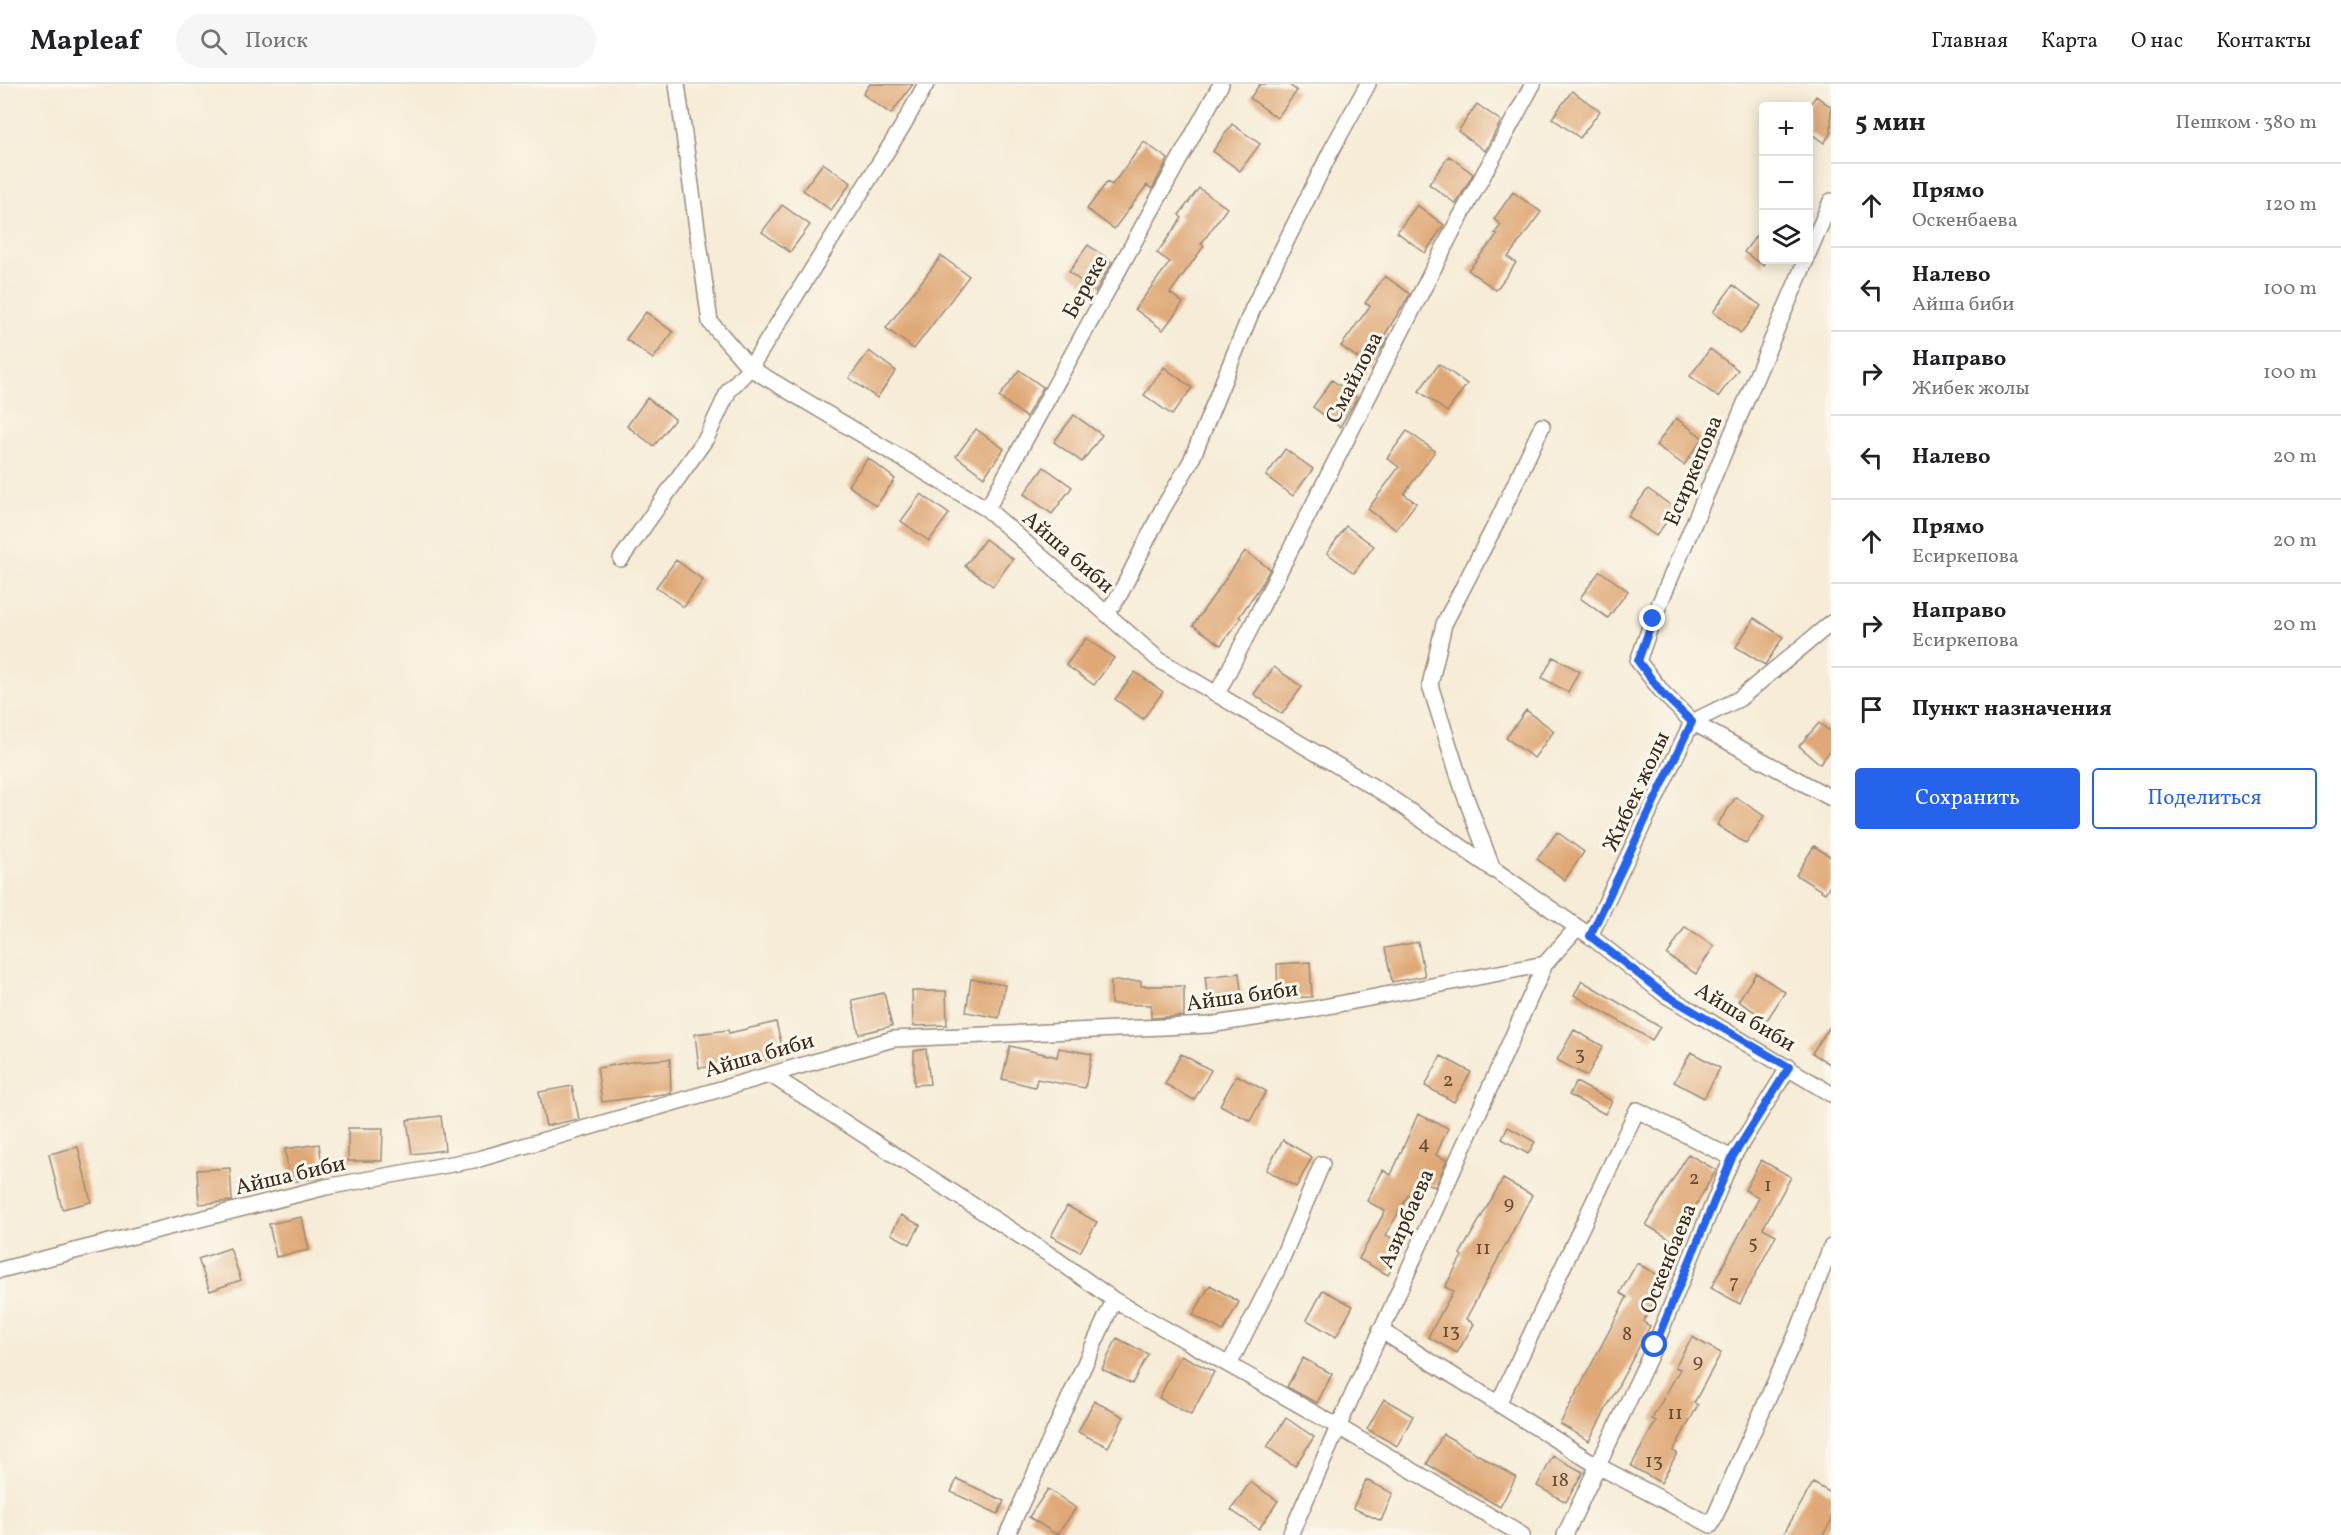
<!DOCTYPE html>
<html lang="ru">
<head>
<meta charset="utf-8">
<style>
  body { margin:0; font-family:Vollkorn,serif; background:#f6f6f6; color:#202124 }
  .controls { position:absolute; right:18px; top:18px; display:grid; overflow:hidden; border-radius:6px; box-shadow:0 3px 15px #0003 }
  .controls button { width:54px; height:54px; display:grid; place-items:center; padding:0; border:0; border-bottom:2px solid #e0e0e0; background:#fff; color:#202124; font:30px sans-serif }
  .stop { position:absolute; width:18px; height:18px; margin:-14px; border:4px solid #2563eb; border-radius:50%; background:#fff }
  .stop.end { background:#2563eb; border-color:#fff; box-shadow:0 2px 6px #0008 }
  .list { margin:0; padding:0; list-style:none }
  h2 { display:flex; justify-content:space-between; align-items:center; height:78px; margin:0; padding:0 24px; font-size:26px }
  h2 small { font-size:20px; font-weight:400; color:#757577 }
  .list li { display:grid; grid-template-columns:39px 1fr auto; gap:18px; align-items:center; box-sizing:border-box; height:84px; padding:0 24px; border-top:2px solid #e0e0e0 }
  .list b { display:block; font-size:22px; white-space:nowrap }
  .list p { margin:0; font-size:20px; white-space:nowrap; color:#757577 }
  .list em { font-size:20px; font-style:normal; color:#757577 }
  .actions { display:flex; gap:12px; padding:18px 24px }
  .actions a { flex:1; padding:14px 0; border:2px solid #2563eb; border-radius:6px; text-align:center; font-size:21px; color:#2563eb }
  .actions .main { background:#2563eb; color:#fff }
  .icon { flex:none; width:33px; height:33px; fill:none; stroke:currentColor; stroke-width:2; stroke-linecap:round; stroke-linejoin:round }
  .map { position:relative; flex:none; width:1831px; height:1451px; overflow:hidden }
  header { display:flex; align-items:center; gap:36px; box-sizing:border-box; height:84px; padding:0 30px; background:#fff; border-bottom:2px solid #e0e0e0 }
  header strong { font-size:28px }
  nav { display:flex; gap:33px; margin-inline-start:auto; font-size:21px }
  .search { width:420px; height:54px; background:#f6f6f6; display:flex; align-items:center; gap:15px; box-sizing:border-box; padding:0 21px; border-radius:33px; color:#757577; font-size:22px }
  main { display:flex }
  aside { flex:1; background:#fff }
  .map>svg:first-child { display:block }
  .building { fill:#dfa876 }
  .lines { fill:none; stroke-linecap:round; stroke-linejoin:round }
  .minor-casing { stroke:#988b7a; stroke-width:18 }
  .minor { stroke:#fff; stroke-width:15 }
  .route { stroke:#2563eb; stroke-width:8 }
  .labels { text-anchor:middle; stroke-width:6; stroke-linejoin:round; paint-order:stroke }
  .number-label { font-size:20px; fill:#644a34 }
  .street-label { font-size:22px; fill:#3b2a1e; stroke:#fbf7ec }
</style>
</head>
<body>
<header>
<strong>Mapleaf</strong>
<div class="search"><svg class="icon" aria-label="search" viewBox="0 0 24 24"><circle cx="10" cy="10" r="6"/><path d="M15 15l6 6"/></svg>Поиск</div>
<nav><a>Главная</a><a>Карта</a><a>О нас</a><a>Контакты</a></nav>
</header>
<main>
<div class="map">
<svg width="1831" height="1451" viewBox="0 0 1831 1451">
  <rect width="100%" height="100%" fill="#fbf7ec"/>
  <filter id="ink" filterUnits="userSpaceOnUse"><feTurbulence type="fractalNoise" baseFrequency=".0167" numOctaves="2"/><feDisplacementMap in="SourceGraphic" scale="12" xChannelSelector="R" yChannelSelector="G"/><feConvolveMatrix kernelMatrix="1 2 1 2 8 2 1 2 1" color-interpolation-filters="sRGB"/></filter>
  <filter id="wash" filterUnits="userSpaceOnUse"><feTurbulence type="fractalNoise" baseFrequency=".008" numOctaves="4" result="noise"/><feDisplacementMap in="SourceGraphic" scale="24" xChannelSelector="R" yChannelSelector="G"/><feGaussianBlur stdDeviation="1.35" result="paint"/><feColorMatrix in="noise" values="0 0 0 0 0 0 0 0 0 0 0 0 0 0 0 0 0 1.4 0 .05"/><feComposite in="paint" operator="in"/></filter>
  <g filter="url(#wash)">
    <rect width="100%" height="100%" fill="#f6ecd7"/>
    <g id="blocks">
      <!-- building -->
      <path class="building" d="M870,0H913L891,30L863,10Z
        M1260,0H1288L1297,7L1277,34L1250,14Z
        M1572,7L1600,27L1580,54L1552,34Z
        M1816,12L1831,23V49L1824,59L1809,48V22Z
        M1477,20L1501,37L1485,67L1458,47Z
        M1232,40L1260,60L1240,87L1213,67Z
        M1144,58L1168,75L1152,105L1147,101L1114,145L1087,125L1107,98L1112,101Z
        M1449,72L1473,90L1456,120L1429,100Z
        M823,79L851,99L831,126L803,106Z
        M1199,104L1227,124L1201,160L1204,162L1170,209L1183,219L1163,246L1135,225L1170,178L1157,169L1182,134L1179,131Z
        M1513,108L1541,128L1508,173L1516,179L1496,206L1468,186L1498,150L1495,149L1501,141L1494,135Z
        M782,121L810,141L790,168L762,148Z
        M1417,121L1444,141L1425,169L1397,148Z
        M1764,141V182L1744,168Z
        M1088,161L1112,178L1095,208L1069,188Z
        M941,172L969,192L914,265L886,244Z
        M1385,192L1410,210L1384,252L1387,254L1383,262L1369,282L1341,262L1370,222L1365,219Z
        M1733,201L1761,222L1741,249L1713,228Z
        M646,228L673,248L653,275L626,255Z
        M1710,265L1738,286L1718,313L1690,292Z
        M869,267L896,287L877,314L849,294Z
        M1439,280L1467,300L1447,328L1419,307Z
        M1164,283L1192,304L1172,331L1144,311Z
        M1019,286L1043,303L1026,333L999,313Z
        M1332,296L1357,314L1340,343L1313,323Z
        M647,314L675,335L654,362L627,342Z
        M1074,331L1102,351L1082,378L1054,358Z
        M1676,334L1703,354L1684,381L1656,361Z
        M976,345L1004,365L984,393L956,372Z
        M1407,347L1435,367L1404,410L1416,419L1396,446L1368,425L1399,383L1387,374Z
        M1285,365L1313,385L1293,412L1266,392Z
        M868,374L895,395L876,422L848,401Z
        M1044,383L1072,403L1052,430L1024,410Z
        M1648,405L1676,425L1656,452L1628,432Z
        M921,410L949,430L929,457L901,437Z
        M1346,442L1374,462L1354,489L1327,469Z
        M985,455L1013,475L993,502L965,482Z
        M1245,467L1270,485L1260,503L1239,533L1241,534L1221,561L1193,541Z
        M676,476L703,496L684,523L656,503Z
        M1600,487L1628,507L1608,534L1580,514Z
        M1754,534L1783,553L1765,581L1736,563Z
        M1086,554L1114,574L1094,601L1066,581Z
        M1553,573L1579,587L1568,608L1542,594Z
        M1274,583L1302,603L1282,630L1254,610Z
        M1135,588L1163,608L1143,635L1115,615Z
        M1526,626L1554,647L1534,674L1506,654Z
        M1819,639L1831,648V666L1820,680L1799,662Z
        M1736,713L1764,732L1746,760L1717,741Z
        M1557,748L1584,768L1565,796L1537,775Z
        M1814,762L1831,773V800L1825,809L1796,791Z
        M1685,843L1714,862L1696,890L1667,871Z
        M1418,858L1425,892L1392,898L1385,864Z
        M1310,878L1312,913L1278,914L1277,880Z
        M1239,889L1243,923L1209,927L1205,893Z
        M1756,889L1785,908L1767,936L1738,917Z
        M971,895L1005,901L999,934L966,928Z
        M1111,897H1141V902H1184V932L1151,934V921L1111,920Z
        M1582,897L1660,943L1652,956L1574,911Z
        M912,907H946L947,941L913,942Z
        M884,909L892,942L859,950L852,916Z
        M776,938L784,971L752,979L699,984L695,950L728,946L729,949Z
        M1831,941V981L1812,969Z
        M1574,946L1603,962L1587,992L1557,976Z
        M1010,962L1057,973L1059,964L1092,970L1085,1004L1037,995L1035,1003L1002,995Z
        M926,965L930,1000L914,1001V967Z
        M1691,968L1720,984L1704,1014L1674,998Z
        M1181,970L1211,986L1194,1016L1165,1000Z
        M1441,972L1471,988L1454,1018L1425,1002Z
        M670,975L671,1009L602,1018L597,984L636,977Z
        M1237,991L1266,1007L1250,1037L1220,1021Z
        M1576,998L1612,1017L1605,1030L1569,1011Z
        M572,1002L579,1035L546,1042L539,1008Z
        M1418,1030L1448,1044L1436,1071L1447,1076L1435,1103L1417,1095L1386,1151L1405,1161L1388,1191L1359,1175L1385,1127L1367,1117L1383,1086L1391,1091Z
        M441,1032L445,1066L412,1070L407,1036Z
        M1508,1043L1535,1058L1528,1070L1502,1055Z
        M348,1044H383L382,1077H348Z
        M1283,1056L1312,1073L1296,1103L1266,1086Z
        M319,1060L324,1093L290,1098L285,1065Z
        M78,1063L91,1118L62,1125L49,1070Z
        M1688,1070L1716,1086L1675,1158L1646,1141Z
        M1761,1076L1791,1093L1763,1144L1776,1151L1740,1220L1711,1204L1759,1114L1745,1106Z
        M230,1084L232,1117L199,1120L197,1086Z
        M1503,1095L1532,1111L1466,1235L1474,1240L1457,1269L1428,1253L1453,1207L1445,1203L1462,1172L1460,1170Z
        M1067,1122L1097,1138L1080,1168L1051,1152Z
        M901,1131L920,1141L910,1160L891,1150Z
        M302,1133L309,1166L276,1173L269,1140Z
        M230,1164L241,1196L210,1207L198,1175Z
        M1637,1179L1666,1196L1643,1238L1650,1242L1589,1357L1560,1340L1627,1213L1620,1209Z
        M1210,1201L1239,1218L1223,1247L1193,1231Z
        M1323,1206L1353,1222L1336,1253L1307,1236Z
        M1692,1253L1721,1269L1694,1319L1698,1321L1673,1367L1677,1369L1661,1399L1631,1382L1656,1337L1652,1335L1680,1285L1675,1283Z
        M1117,1254L1148,1270L1132,1300L1102,1285Z
        M1181,1271L1214,1288L1191,1331L1159,1314Z
        M1303,1274L1332,1290L1317,1319L1287,1303Z
        M1384,1315L1413,1332L1397,1362L1367,1345Z
        M1094,1317L1124,1333L1108,1363L1078,1348Z
        M1286,1334L1314,1353L1295,1382L1267,1363Z
        M1443,1350L1516,1393L1500,1423L1427,1380Z
        M1553,1372L1583,1388L1566,1418L1537,1402Z
        M957,1395L1004,1417L998,1430L951,1408Z
        M1366,1396L1393,1409L1381,1437L1353,1424Z
        M1250,1398L1278,1417L1259,1445L1231,1426Z
        M1813,1399L1831,1409V1437L1823,1451H1783Z
        M1048,1405L1076,1424L1057,1451L1029,1433Z"/>
    </g>
  </g>
  <g filter="url(#ink)">
    <use href="#blocks" fill-opacity="0" stroke="#988b7a" stroke-width="1.5"/>
    <g class="lines">
      <defs>
        <path id="minor" d="M677,0L710,238L750,284L987,425L1159,576L1382,708L1590,852L1664,910L1831,1010
          M1808,170L1831,117
          M1806,176L1653,535L1638,577L1663,609L1692,638L1831,714
          M987,425L1221,0
          M621,475L707,353L729,306L750,284L902,43L926,0
          M1107,529L1120,510L1162,426L1191,377L1253,224L1332,65L1368,0
          M1218,608L1451,150L1533,0
          M1493,786L1463,706L1430,601L1444,540L1499,434L1542,342
          M1590,852L1692,638L1739,615L1831,539
          M771,991L1056,1175L1114,1216L1337,1342L1522,1451
          M0,1186L326,1103L479,1075L893,955L1209,941L1313,925L1545,880
          M1380,1246L1598,1382L1711,1441L1797,1249L1831,1163
          M1229,1281L1277,1186L1322,1080
          M1499,1318L1637,1026L1732,1074
          M1007,1451L1114,1216
          M1290,1451L1545,880L1576,845
          M1565,1451L1655,1261L1732,1074L1789,983"/>
      </defs>
      <!-- minor casing -->
      <use href="#minor" class="minor-casing"/>
      <!-- minor -->
      <use href="#minor" class="minor"/>
    </g>
  </g>
  <g class="lines" filter="url(#ink)">
    <!-- route -->
    <path class="route" d="M1653,535L1638,577L1662,609L1692,638L1590,852L1664,910L1789,983L1732,1074L1655,1261"/>
  </g>
  <g class="labels">
    <!-- number labels -->
    <g class="number-label">
      <text x="1580" y="976">3</text>
      <text x="1448" y="1002">2</text>
      <text x="1424" y="1065">4</text>
      <text x="1694" y="1100">2</text>
      <text x="1768" y="1107">1</text>
      <text x="1509" y="1125">9</text>
      <text x="1753" y="1165">5</text>
      <text x="1483" y="1170">11</text>
      <text x="1734" y="1204">7</text>
      <text x="1451" y="1253">13</text>
      <text x="1627" y="1256">8</text>
      <text x="1698" y="1283">9</text>
      <text x="1675" y="1335">11</text>
      <text x="1654" y="1383">13</text>
      <text x="1560" y="1402">18</text>
    </g>
    <!-- street labels -->
    <g class="street-label">
      <text transform="translate(1084 202) rotate(-61)" y="8">Береке</text>
      <text transform="translate(1353 293) rotate(-63)" y="8">Смайлова</text>
      <text transform="translate(1692 386) rotate(-67)" y="8">Есиркепова</text>
      <text transform="translate(1069 467) rotate(41)" y="8">Айша биби</text>
      <text transform="translate(1635 707) rotate(-65)" y="8">Жибек жолы</text>
      <text transform="translate(1242 911) rotate(-8)" y="8">Айша биби</text>
      <text transform="translate(1746 932) rotate(31)" y="8">Айша биби</text>
      <text transform="translate(759 970) rotate(-16)" y="8">Айша биби</text>
      <text transform="translate(290 1090) rotate(-13)" y="8">Айша биби</text>
      <text transform="translate(1405 1134) rotate(-66)" y="8">Азирбаева</text>
      <text transform="translate(1667 1174) rotate(-68)" y="8">Оскенбаева</text>
    </g>
  </g>
</svg>
<div class="controls">
<button>+</button>
<button>−</button>
<button><svg class="icon" aria-label="layers" viewBox="0 0 24 24"><path d="M12 4l9 5-9 5-9-5zM3 14l9 5 9-5"/></svg></button>
</div>
<div class="stop" style="left:1655px;top:1261px"></div>
<div class="stop end" style="left:1653px;top:535px"></div>
</div>
<aside>
<h2>5 мин<small>Пешком · 380 m</small></h2>
<ul class="list">
<li><svg class="icon" aria-label="ahead" viewBox="0 0 24 24"><path d="M12 20V5M6 11l6-6 6 6"/></svg><div><b>Прямо</b><p>Оскенбаева</p></div><em>120 m</em></li>
<li><svg class="icon" aria-label="left" viewBox="0 0 24 24"><path d="M17 20v-9H6M10 6l-5 5 5 5"/></svg><div><b>Налево</b><p>Айша биби</p></div><em>100 m</em></li>
<li><svg class="icon" aria-label="right" viewBox="0 0 24 24"><path d="M7 20v-9h11M14 6l5 5-5 5"/></svg><div><b>Направо</b><p>Жибек жолы</p></div><em>100 m</em></li>
<li><svg class="icon" aria-label="left" viewBox="0 0 24 24"><path d="M17 20v-9H6M10 6l-5 5 5 5"/></svg><div><b>Налево</b></div><em>20 m</em></li>
<li><svg class="icon" aria-label="ahead" viewBox="0 0 24 24"><path d="M12 20V5M6 11l6-6 6 6"/></svg><div><b>Прямо</b><p>Есиркепова</p></div><em>20 m</em></li>
<li><svg class="icon" aria-label="right" viewBox="0 0 24 24"><path d="M7 20v-9h11M14 6l5 5-5 5"/></svg><div><b>Направо</b><p>Есиркепова</p></div><em>20 m</em></li>
<li><svg class="icon" aria-label="arrive" viewBox="0 0 24 24"><path d="M6 21V4h12l-3 4 3 4H6"/></svg><div><b>Пункт назначения</b></div></li>
</ul>
<div class="actions"><a class="main">Сохранить</a><a>Поделиться</a></div>
</aside>
</main>
</body>
</html>
